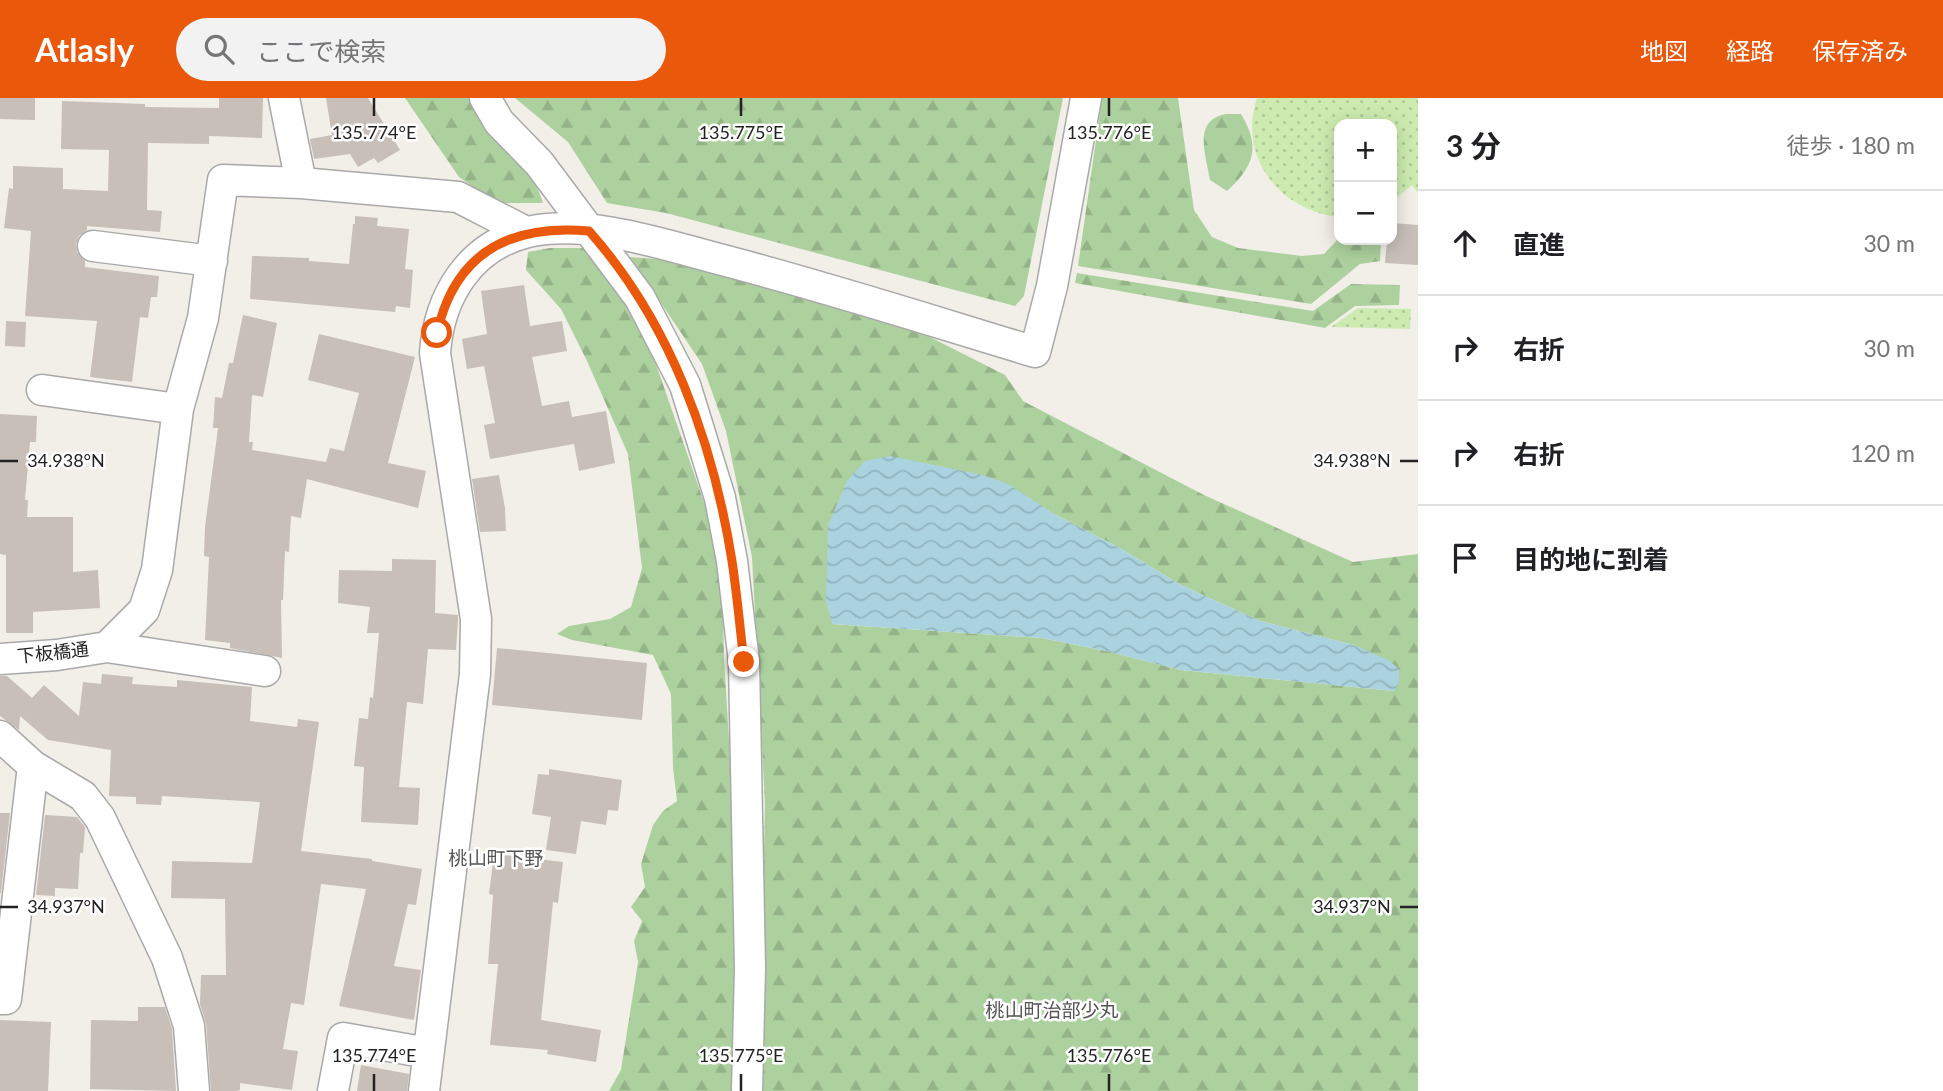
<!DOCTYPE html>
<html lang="ja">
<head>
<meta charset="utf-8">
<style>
  body { margin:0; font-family:Lato,"Noto Sans JP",sans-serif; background:#f2f2f2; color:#202124 }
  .controls { position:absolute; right:21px; top:21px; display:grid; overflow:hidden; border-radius:14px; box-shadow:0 4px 18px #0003 }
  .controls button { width:63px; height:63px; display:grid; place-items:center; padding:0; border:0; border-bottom:2px solid #e0e0e0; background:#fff; color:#202124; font:35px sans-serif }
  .stop { position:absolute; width:21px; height:21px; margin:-16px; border:5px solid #ea580c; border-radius:50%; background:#fff }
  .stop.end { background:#ea580c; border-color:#fff; box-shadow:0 2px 7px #0008 }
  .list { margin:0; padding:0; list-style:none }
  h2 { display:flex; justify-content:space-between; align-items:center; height:91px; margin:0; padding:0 28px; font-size:30px }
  h2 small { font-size:23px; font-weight:400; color:#757577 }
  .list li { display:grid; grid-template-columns:46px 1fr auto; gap:21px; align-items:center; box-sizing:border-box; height:105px; padding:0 28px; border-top:2px solid #e0e0e0 }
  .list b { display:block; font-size:26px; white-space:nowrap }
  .list em { font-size:23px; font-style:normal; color:#757577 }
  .icon { flex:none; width:38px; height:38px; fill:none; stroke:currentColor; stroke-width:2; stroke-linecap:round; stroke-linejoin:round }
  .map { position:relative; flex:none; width:1418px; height:993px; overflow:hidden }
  header { display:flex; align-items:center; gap:42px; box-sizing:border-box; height:98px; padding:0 35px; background:#ea580c; color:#fff }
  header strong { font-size:33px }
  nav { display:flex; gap:38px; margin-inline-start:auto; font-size:24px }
  .search { width:490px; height:63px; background:#f2f2f2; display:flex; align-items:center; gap:18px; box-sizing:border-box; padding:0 24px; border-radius:38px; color:#757577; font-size:26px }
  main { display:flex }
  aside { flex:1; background:#fff }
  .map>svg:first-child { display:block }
  .grass { fill:url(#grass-dots) }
  .forest { fill:url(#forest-firs); fill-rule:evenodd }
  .water { fill:url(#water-waves) }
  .building { fill:#c7bfb8 }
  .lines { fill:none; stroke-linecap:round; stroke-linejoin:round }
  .minor-casing { stroke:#a9a9a9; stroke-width:33 }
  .minor { stroke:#fff; stroke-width:30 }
  .route { stroke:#ea580c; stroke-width:9 }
  .ticks { fill:none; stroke:#222; stroke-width:2.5 }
  .labels { text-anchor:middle; stroke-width:5; stroke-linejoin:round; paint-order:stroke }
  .street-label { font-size:18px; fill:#222; stroke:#fff }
  .neighbourhood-label { font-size:19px; fill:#555; stroke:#fff }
  .ticks-label { font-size:18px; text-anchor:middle; fill:#222; stroke:#fff; stroke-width:5; stroke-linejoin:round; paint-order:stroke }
</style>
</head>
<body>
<header>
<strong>Atlasly</strong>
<div class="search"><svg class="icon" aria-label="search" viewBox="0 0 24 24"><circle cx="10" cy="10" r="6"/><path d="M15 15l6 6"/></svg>ここで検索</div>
<nav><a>地図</a><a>経路</a><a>保存済み</a></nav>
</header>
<main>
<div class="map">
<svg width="1418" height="993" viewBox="0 0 1418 993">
  <defs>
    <pattern id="grass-dots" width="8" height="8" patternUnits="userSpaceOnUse" patternTransform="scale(1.75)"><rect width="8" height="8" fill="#cdebb0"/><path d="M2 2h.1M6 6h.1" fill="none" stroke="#b0c997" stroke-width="1.8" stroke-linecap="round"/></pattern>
    <pattern id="forest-firs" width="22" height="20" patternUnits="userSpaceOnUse" patternTransform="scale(1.75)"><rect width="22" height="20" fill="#add19e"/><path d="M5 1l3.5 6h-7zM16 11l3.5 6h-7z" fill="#95b388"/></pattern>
    <pattern id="water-waves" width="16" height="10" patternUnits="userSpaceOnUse" patternTransform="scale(1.75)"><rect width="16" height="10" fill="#aad3df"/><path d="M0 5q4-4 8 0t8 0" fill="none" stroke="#92b5bf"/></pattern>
  </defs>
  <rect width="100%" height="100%" fill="#f2efe9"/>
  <!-- grass -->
  <path class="grass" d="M1257,0H1418V95L1412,87L1392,104V26H1339V119C1280,113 1237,59 1257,0Z
    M1358,210L1411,211L1410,231L1331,229Z"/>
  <!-- forest -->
  <path class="forest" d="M405,0H472C496,32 531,66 543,105H497L459,79Z
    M515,0H1063L1024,198L1015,208L666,115L607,105L568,44Z
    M1102,0H1178L1194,112L1212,139L1238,150L1302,158L1324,156L1338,141L1381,142L1380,163L1360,166L1311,206L1078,168Z
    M1226,16H1241C1261,49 1254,68 1227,93L1210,82C1206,57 1192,22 1226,16Z
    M550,150H589L642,226L706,410L722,463L724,560L735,740V993H609L621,972L638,864L634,843L642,823L631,809L645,789L641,766L653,727L663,713L677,703L673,670L671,596L653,557L572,542L557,536L569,528L610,521L631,509L642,470L628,356L587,263L561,211L526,172L528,154Z
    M630,159L671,162L922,235L1005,277L1023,303L1204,397L1353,464L1418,456V993H758L765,707L752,459L726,333L702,266ZM1056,417L1118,449L1181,487L1260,523L1354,547L1394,593L1181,572L1106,553L1042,540L832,526Z
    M1077,175L1313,213L1351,186L1400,187L1399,207L1355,208L1325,230L1075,185Z"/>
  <!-- water -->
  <path class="water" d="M890,358L983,377L1008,386L1056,417L1118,449L1181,487L1260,523L1354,547L1388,562L1399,571V586L1394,593L1181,572L1106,553L1042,540L832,526L826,503L828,427L847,383L865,363Z"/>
  <!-- building -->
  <path class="building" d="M0,0H35V22L0,21Z
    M219,0H263L262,40L209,38V46L148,45L147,112L162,113L160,134L87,128V132L79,138L76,146L77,154L85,163V169L159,178L157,199H151L148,220L140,219L132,284L90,279L97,223L25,218L31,133L4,130L9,90L13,91V68L63,70V91L108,93L109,52L61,51L62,3L145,6V9L219,10Z
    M326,0H368L400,52L378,65L374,60L358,69L350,56L314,61L310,41L332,37Z
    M355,118L378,120L377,128L409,131L405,171L413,172L410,210L396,208L395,214L250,201L252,158L309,160V163L349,166L353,126H355Z
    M1392,125L1418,127V167L1385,165L1387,142H1392Z
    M524,187L530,228L562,223L567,253L532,259L542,308L569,303L572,319L606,313L615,365L579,373L574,346L490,361L484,327L495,325L484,268L467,271L462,241L487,236L481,193Z
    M243,217L277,225L263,299L252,297L249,344H253L252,352L326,364L330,350L344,353L359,295L308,282L319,236L415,259L388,365L426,373L418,410L307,381L301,420L291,418L289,454L285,453L283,502H281L282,560L230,550V545L205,542L209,459L204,458L205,429L218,330H213L215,299L222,300L229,265H233Z
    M6,223L26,224L25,249L5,248Z
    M0,316L37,318L36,344H30L25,402H28L27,419H73V474L98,472L100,510L33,514V535H6V457L0,456Z
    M499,377L505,410L506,433L480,434L472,381Z
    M392,461L436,462L435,515L458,517V522L456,552L428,551L423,606L407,604L399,689L420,690L418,727L361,724L364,669L354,668L359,620L368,621L370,599L373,600L379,535H367L370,509L338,505L339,472L392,473Z
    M497,550L647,565L642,622L492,607Z
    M102,576L133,579L132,586L177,589V582L252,589L250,623L297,629L298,621L319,624L301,753L372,761V763L422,771L416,807L408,806L394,868L421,872L414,922L339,908L366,791L321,786L304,907L291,905L283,951L298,953L292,992L240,985V992L236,993H211L206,926L200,906L201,877H226L225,801L171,800L172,763L252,765L260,704L162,698L161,707L136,706V699L109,698L111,652L48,642L20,618L19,632L0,618V578H7L32,600L44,587L79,618L83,584L101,586Z
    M549,671L622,682L618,713L608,712L606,727L581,723L576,756L546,752L551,719L532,716L538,676L549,677Z
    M0,715H10L1,795H0Z
    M45,717L77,719L85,729L83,755H80L78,791L55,790V798L36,797Z
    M494,756L563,764L558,805L553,804L541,922L601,932L596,964L547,956L548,952L490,947L498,866H488L493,797L489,796Z
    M138,909H165L172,931L176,993L90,991L91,922L138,923Z
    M0,922L51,924L48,993H0Z
    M361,967L409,976L407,993H357Z"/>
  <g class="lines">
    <defs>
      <path id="minor" d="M284,0L301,85
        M485,0L499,24L539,65L640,200L685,287L720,400L732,463L744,564L750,871L747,993
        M93,148L212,163
        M42,292L178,311
        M107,549L144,512L157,472L178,311L203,220L223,82L301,85L458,99L526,134
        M0,561L57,557L107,549L265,573
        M0,638L33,668L6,901H0
        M33,668L83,698L100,720L167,860L189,928L194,993
        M333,993L343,940L428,955
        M424,993L475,576L476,521L435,255C439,199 469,148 528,134C586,121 659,145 715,160C823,188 929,222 1035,254L1052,188L1086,0"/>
    </defs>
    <!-- minor casing -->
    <use href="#minor" class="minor-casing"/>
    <!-- minor -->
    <use href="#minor" class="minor"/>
  </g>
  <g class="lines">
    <!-- route -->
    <path class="route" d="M437,235C455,154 511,126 589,133C670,224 713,343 732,463C737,496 740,530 744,564"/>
  </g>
  <!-- ticks -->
  <path class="ticks" d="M374,0V18M741,0V18M1109,0V18M0,363H18M1400,363H1418M0,809H18M1400,809H1418M374,976V993M741,976V993M1109,976V993"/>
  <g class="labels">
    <!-- street labels -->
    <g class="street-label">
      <text transform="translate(53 555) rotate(-6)" y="6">下板橋通</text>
    </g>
    <!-- neighbourhood labels -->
    <g class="neighbourhood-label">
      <text x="496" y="767">桃山町下野</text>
      <text x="1052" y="919">桃山町治部少丸</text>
    </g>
  </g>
  <g class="ticks-label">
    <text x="374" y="41">135.774°E</text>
    <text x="741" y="41">135.775°E</text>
    <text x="1109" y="41">135.776°E</text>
    <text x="66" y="369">34.938°N</text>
    <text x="1352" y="369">34.938°N</text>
    <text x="66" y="815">34.937°N</text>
    <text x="1352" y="815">34.937°N</text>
    <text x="374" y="964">135.774°E</text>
    <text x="741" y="964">135.775°E</text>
    <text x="1109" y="964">135.776°E</text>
  </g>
</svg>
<div class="controls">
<button>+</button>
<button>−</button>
</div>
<div class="stop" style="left:437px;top:235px"></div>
<div class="stop end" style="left:744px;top:564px"></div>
</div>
<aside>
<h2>3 分<small>徒歩 · 180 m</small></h2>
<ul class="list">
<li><svg class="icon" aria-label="ahead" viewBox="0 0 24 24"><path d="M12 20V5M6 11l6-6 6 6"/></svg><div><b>直進</b></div><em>30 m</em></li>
<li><svg class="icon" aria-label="right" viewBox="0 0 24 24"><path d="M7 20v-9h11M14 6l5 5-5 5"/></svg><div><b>右折</b></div><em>30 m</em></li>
<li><svg class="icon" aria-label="right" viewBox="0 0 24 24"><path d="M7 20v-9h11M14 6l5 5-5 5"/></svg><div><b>右折</b></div><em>120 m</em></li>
<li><svg class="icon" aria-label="arrive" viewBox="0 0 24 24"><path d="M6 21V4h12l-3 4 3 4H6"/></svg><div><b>目的地に到着</b></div></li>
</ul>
</aside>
</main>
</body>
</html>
